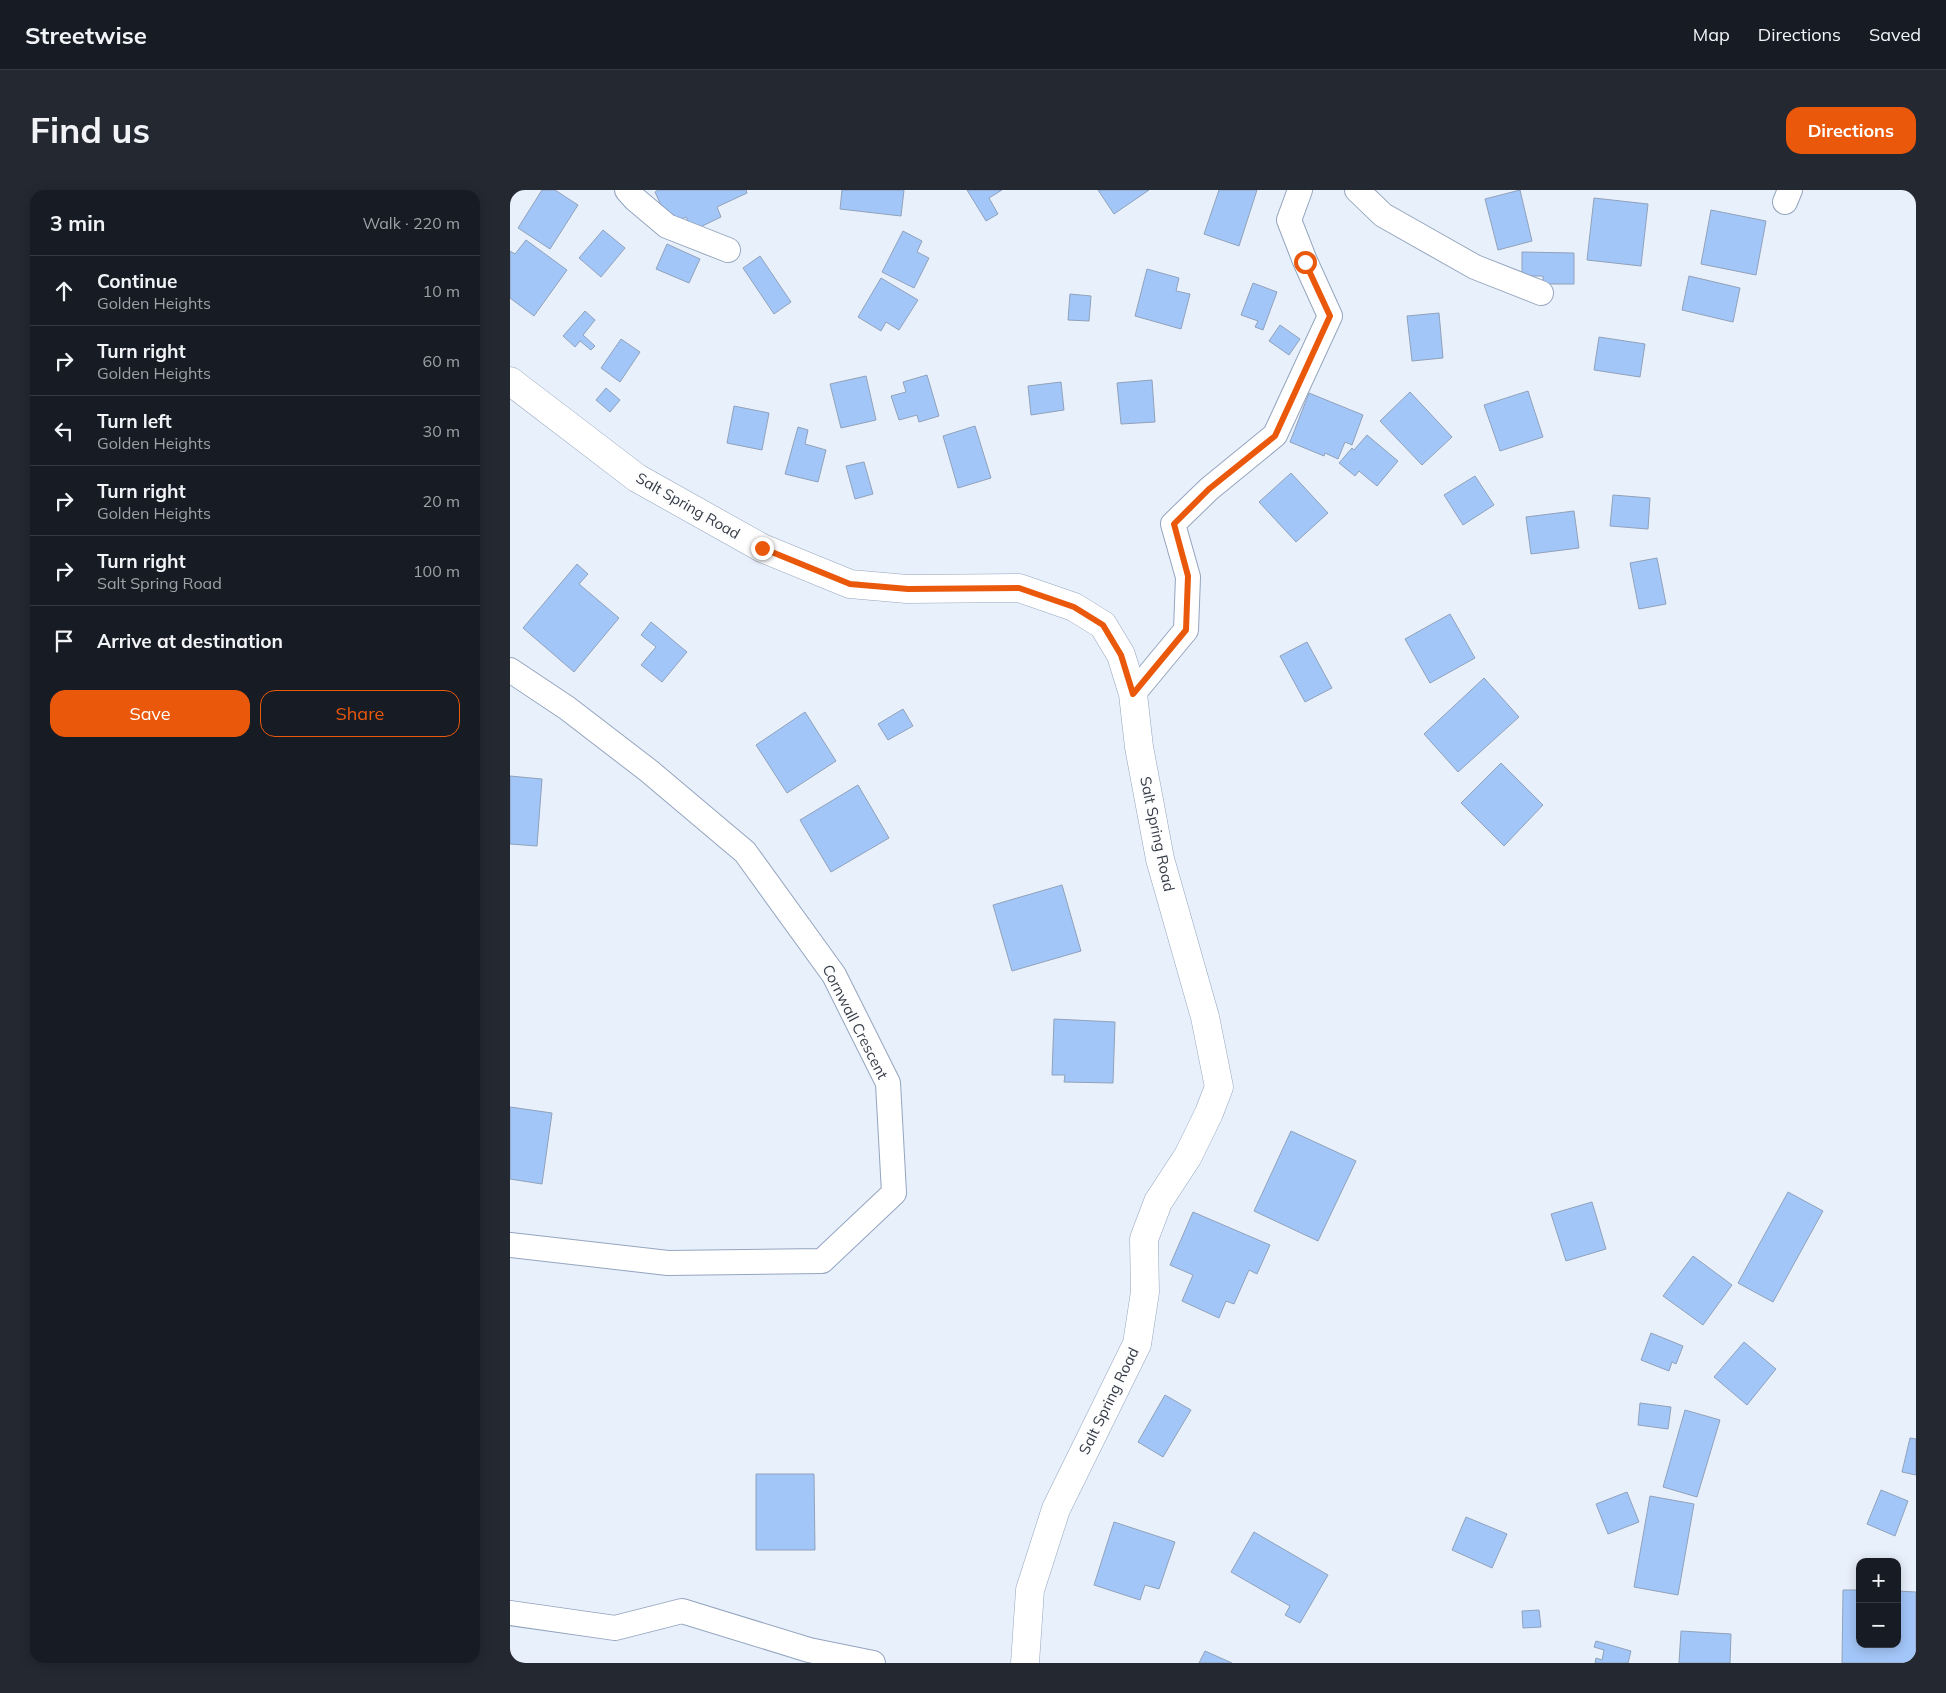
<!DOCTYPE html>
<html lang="en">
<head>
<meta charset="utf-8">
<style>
  body { margin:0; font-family:Mulish,sans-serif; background:#242831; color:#f1f3f6 }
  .controls { position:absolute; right:15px; bottom:15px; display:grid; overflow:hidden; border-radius:10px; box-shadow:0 2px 12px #0003 }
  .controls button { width:45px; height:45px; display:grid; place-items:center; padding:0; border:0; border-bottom:1px solid #363941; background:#171b24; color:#f1f3f6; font:25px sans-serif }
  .stop { position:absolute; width:15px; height:15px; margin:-11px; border:4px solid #ea580c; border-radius:50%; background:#fff }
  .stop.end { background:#ea580c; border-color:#fff; box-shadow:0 1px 5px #0008 }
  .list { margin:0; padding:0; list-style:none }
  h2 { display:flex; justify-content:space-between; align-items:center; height:65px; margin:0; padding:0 20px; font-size:21px }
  h2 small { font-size:16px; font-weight:400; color:#9ea1a6 }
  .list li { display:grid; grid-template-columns:32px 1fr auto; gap:15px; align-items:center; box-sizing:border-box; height:70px; padding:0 20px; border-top:1px solid #363941 }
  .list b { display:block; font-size:19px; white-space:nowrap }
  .list p { margin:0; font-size:16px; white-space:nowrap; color:#9ea1a6 }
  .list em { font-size:16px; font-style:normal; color:#9ea1a6 }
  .actions { display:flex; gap:10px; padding:15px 20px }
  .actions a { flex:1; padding:11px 0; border:1px solid #ea580c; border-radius:15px; text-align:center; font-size:18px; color:#ea580c }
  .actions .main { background:#ea580c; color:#fff }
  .icon { flex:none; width:28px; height:28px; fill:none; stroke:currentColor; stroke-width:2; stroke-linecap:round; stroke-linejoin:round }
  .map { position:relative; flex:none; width:1406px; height:1473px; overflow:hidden; border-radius:15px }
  header { display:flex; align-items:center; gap:30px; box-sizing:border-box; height:70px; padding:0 25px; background:#171b24; border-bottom:1px solid #363941 }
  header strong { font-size:24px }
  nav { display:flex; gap:28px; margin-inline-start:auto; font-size:18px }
  .intro { display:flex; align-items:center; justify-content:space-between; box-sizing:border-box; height:120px; padding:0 30px }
  h1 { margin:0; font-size:35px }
  .button { padding:12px 22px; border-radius:15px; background:#ea580c; color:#fff; font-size:18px; font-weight:700 }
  main { display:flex; gap:30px; padding:0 30px }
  aside { flex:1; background:#171b24; border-radius:15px; box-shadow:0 2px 12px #0003 }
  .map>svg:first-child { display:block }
  .building { fill:#a3c6f8; stroke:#90a2bb }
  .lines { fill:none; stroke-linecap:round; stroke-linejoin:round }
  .street-casing { stroke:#94a5bf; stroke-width:26 }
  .secondary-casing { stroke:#94a5bf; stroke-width:29 }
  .street { stroke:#fff; stroke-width:24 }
  .secondary { stroke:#fff; stroke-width:28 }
  .route { stroke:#ea580c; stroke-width:6 }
  .labels { text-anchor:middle; stroke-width:4.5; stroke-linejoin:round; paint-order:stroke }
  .street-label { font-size:15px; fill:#363d48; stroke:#fdfdfd }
</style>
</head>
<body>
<header>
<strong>Streetwise</strong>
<nav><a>Map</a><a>Directions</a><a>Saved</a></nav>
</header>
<div class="intro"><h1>Find us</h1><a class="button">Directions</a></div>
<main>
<aside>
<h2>3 min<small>Walk · 220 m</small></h2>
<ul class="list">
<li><svg class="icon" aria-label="ahead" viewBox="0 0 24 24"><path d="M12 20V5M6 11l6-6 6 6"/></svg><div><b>Continue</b><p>Golden Heights</p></div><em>10 m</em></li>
<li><svg class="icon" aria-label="right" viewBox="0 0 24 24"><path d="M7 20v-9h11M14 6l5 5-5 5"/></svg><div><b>Turn right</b><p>Golden Heights</p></div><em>60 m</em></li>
<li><svg class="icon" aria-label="left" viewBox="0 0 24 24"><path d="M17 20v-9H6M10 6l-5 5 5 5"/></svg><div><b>Turn left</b><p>Golden Heights</p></div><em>30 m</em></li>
<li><svg class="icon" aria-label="right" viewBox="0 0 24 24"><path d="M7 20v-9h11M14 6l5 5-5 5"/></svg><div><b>Turn right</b><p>Golden Heights</p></div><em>20 m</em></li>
<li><svg class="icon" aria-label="right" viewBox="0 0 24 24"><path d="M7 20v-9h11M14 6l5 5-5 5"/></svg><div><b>Turn right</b><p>Salt Spring Road</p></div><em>100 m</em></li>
<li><svg class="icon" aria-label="arrive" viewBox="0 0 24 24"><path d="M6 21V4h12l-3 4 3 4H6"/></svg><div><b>Arrive at destination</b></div></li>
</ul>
<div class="actions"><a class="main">Save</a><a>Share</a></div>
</aside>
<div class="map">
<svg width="1406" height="1473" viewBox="0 0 1406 1473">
  <rect width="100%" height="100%" fill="#e8f0fb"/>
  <!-- building -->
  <path class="building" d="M32,0H45L68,15L40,59L8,38Z
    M148,0H236L237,3L207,17L211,27L182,41L176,27L160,35L145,2Z
    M332,0H394L391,26L330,19Z
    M457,0H492L479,8L488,24L476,31Z
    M588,0H639L604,24Z
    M709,0H747L729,56L694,44Z
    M1010,0L1022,51L988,60L975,9Z
    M1084,8L1138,14L1131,76L1077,70Z
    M1201,20L1256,31L1246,85L1191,74Z
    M93,40L115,58L91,87L69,68Z
    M393,41L412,51L407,62L419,68L404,98L372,82Z
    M16,50L57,80L24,126L0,108V61L5,64Z
    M157,54L190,69L179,93L146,79Z
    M1012,62L1064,63V94H1033V86H1012Z
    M250,66L281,112L264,124L233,78Z
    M637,79L669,88L666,101L680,104L671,139L625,126Z
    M1179,86L1230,98L1223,132L1172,120Z
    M371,88L408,110L389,140L376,132L371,141L348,127Z
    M743,93L767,102L753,140L745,137L748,131L731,125Z
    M560,104L581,106L579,131L558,130Z
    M75,121L85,130L73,145L85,156L81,160L70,151L65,157L53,146Z
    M929,123L933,168L902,171L897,126Z
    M770,135L790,149L779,165L759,151Z
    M1089,147L1135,154L1130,187L1084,180Z
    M111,149L130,162L110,192L91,178Z
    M417,185L429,226L409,232L407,225L389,230L381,206L396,202L393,192Z
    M356,186L366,230L331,238L320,194Z
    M642,190L645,232L611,234L607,193Z
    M551,192L554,220L521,225L518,196Z
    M96,198L110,210L100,222L86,210Z
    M1018,201L1033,247L990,261L974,215Z
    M900,202L942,247L912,275L870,231Z
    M799,203L853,225L842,255L835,252L828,269L815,263L814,266L780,252Z
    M224,216L259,223L252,260L217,253Z
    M465,236L481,288L448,298L433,246Z
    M288,237L298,240L295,254L316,260L308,292L275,284Z
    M857,245L888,271L867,296L849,281L845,286L829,273L842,258L844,260Z
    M354,272L363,304L345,309L336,276Z
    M781,283L818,323L786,352L749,312Z
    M965,286L984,315L953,335L934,305Z
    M1103,305L1140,308L1138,339L1100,336Z
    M1064,321L1069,358L1021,364L1016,327Z
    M1147,368L1156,414L1129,419L1120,373Z
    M67,374L78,384L69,394L109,428L64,482L13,438Z
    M940,424L965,468L920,493L895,449Z
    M141,432L177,462L152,492L131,475L146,457L131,445Z
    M797,452L822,498L795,512L770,466Z
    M974,488L1009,527L948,582L914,544Z
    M393,519L403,536L378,550L368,534Z
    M295,522L326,571L277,603L246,555Z
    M991,573L1033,615L994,656L951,613Z
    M0,586L32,589L27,656L0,654Z
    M348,595L379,648L321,682L290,630Z
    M552,695L571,761L502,781L483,715Z
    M544,829L605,832L603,893L554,892L555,885H542Z
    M0,917L42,923L32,994L0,989Z
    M781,941L846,971L808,1051L744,1021Z
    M1278,1002L1313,1021L1263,1112L1228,1093Z
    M1082,1012L1096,1059L1056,1071L1041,1024Z
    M683,1022L760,1055L747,1084L739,1080L724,1114L716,1111L709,1128L672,1111L683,1085L660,1075Z
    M1183,1066L1222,1095L1193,1135L1153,1106Z
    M1141,1143L1173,1156L1166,1174L1162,1172L1159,1181L1131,1170Z
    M1234,1152L1266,1179L1237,1215L1204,1187Z
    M655,1205L681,1220L653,1267L628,1252Z
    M1130,1213L1161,1217L1158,1239L1128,1235Z
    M1175,1220L1210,1230L1187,1307L1153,1297Z
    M1400,1248L1406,1249V1285L1392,1282Z
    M246,1284H304L305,1360H246Z
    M1371,1300L1398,1311L1385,1346L1357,1334Z
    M1117,1302L1129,1332L1098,1344L1086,1314Z
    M1140,1306L1184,1314L1168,1405L1124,1397Z
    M956,1327L997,1344L982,1378L942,1360Z
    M604,1332L665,1352L649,1399L635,1395L630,1410L584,1395Z
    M744,1342L818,1385L790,1433L775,1425L780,1416L721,1382Z
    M1333,1400H1350V1454H1387V1401L1406,1402V1473H1332Z
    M1029,1420L1031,1437L1013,1438L1012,1421Z
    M1171,1441L1221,1444L1220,1473H1169Z
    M1086,1451L1121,1461L1118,1473H1085L1086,1468L1092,1470L1094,1460L1084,1457Z
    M695,1461L722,1473H689Z"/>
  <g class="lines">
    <defs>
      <path id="street" d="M117,0L125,9L157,36L218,60
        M847,0L873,25L965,77L1031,103
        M1275,12L1280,0
        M0,480L57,518L139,581L235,662L324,785L378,893L384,1003L312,1071L158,1073L0,1055
        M623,504L676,440L678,387L663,334L699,299L765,245L820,126L795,71L779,30L790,0
        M0,1423L105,1438L172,1421L299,1460L363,1473"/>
      <path id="secondary" d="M0,191L127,288L252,358L340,394L397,399L509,398L564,417L593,435L611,465L623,504L629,557L650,669L695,827L709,897L699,923L678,966L648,1012L634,1049L635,1102L627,1154L546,1319L520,1400L515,1473"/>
    </defs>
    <!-- street casing -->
    <use href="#street" class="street-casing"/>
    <!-- secondary casing -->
    <use href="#secondary" class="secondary-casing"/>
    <!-- street -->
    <use href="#street" class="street"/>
    <!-- secondary -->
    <use href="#secondary" class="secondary"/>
  </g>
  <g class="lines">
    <!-- route -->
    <path class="route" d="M252,358L340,394L398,399L509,398L564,417L593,435L611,465L623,504L676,440L678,386L664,334L699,299L765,246L820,126L795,72"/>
  </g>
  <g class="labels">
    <!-- street labels -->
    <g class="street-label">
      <text transform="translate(178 316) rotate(30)" y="5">Salt Spring Road</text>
      <text transform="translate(647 644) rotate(78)" y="5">Salt Spring Road</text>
      <text transform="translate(345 832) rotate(63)" y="5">Cornwall Crescent</text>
      <text transform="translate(599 1211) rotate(-64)" y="5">Salt Spring Road</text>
    </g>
  </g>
</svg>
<div class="controls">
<button>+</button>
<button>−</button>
</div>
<div class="stop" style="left:795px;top:72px"></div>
<div class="stop end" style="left:252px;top:358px"></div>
</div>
</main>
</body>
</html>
